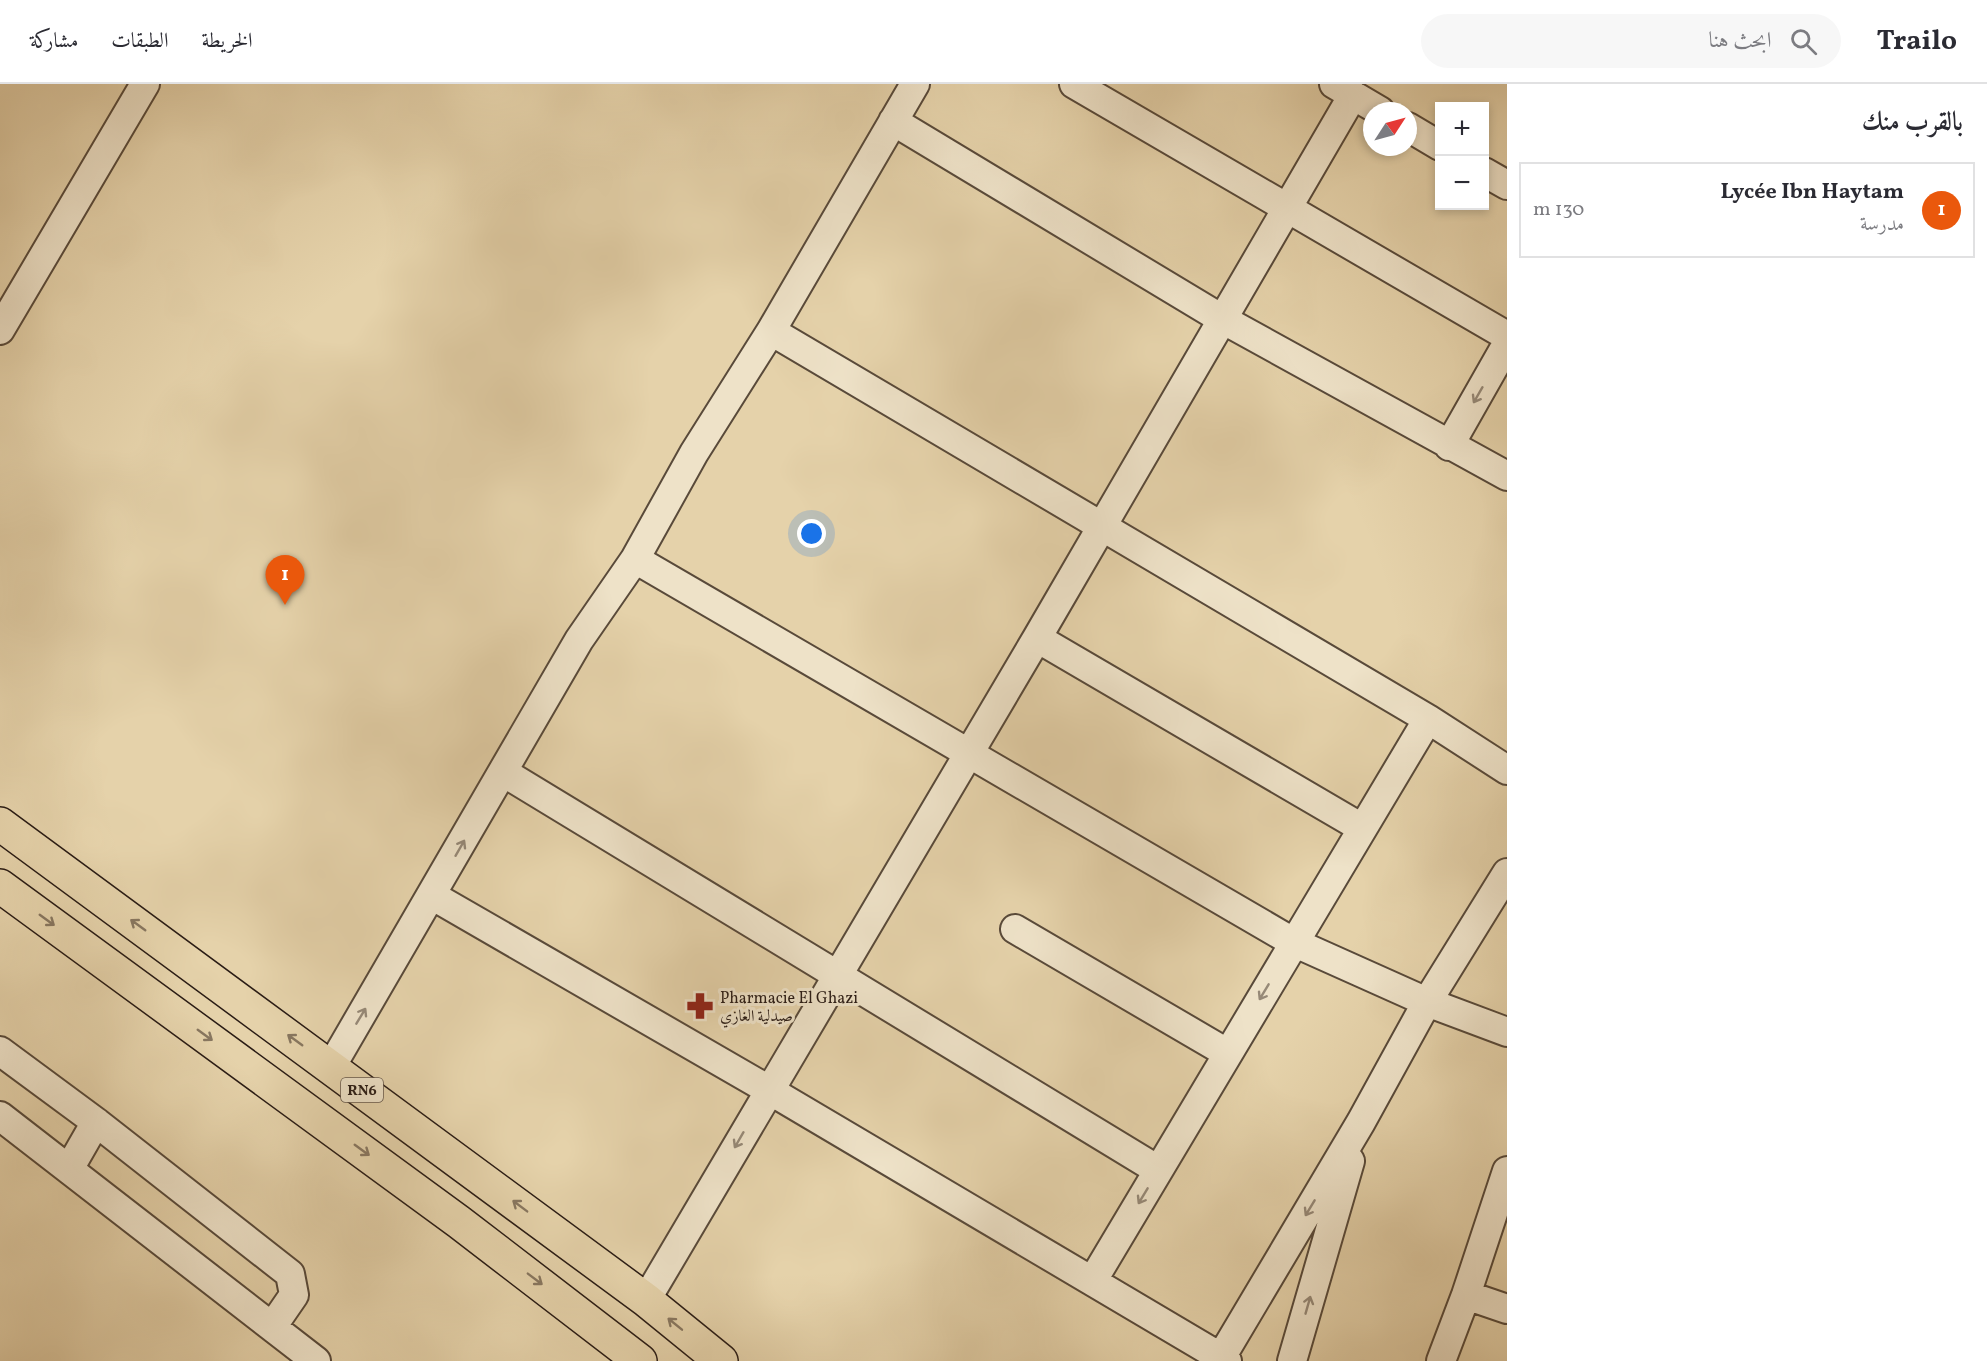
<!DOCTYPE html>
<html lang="ar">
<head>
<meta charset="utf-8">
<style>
  body { margin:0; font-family:Vollkorn,Amiri,serif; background:#f7f7f7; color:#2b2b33; direction:rtl }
  .controls { position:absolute; right:18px; top:18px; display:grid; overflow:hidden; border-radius:0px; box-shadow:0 3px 9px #0003 }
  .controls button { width:54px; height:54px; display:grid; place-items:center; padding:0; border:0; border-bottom:2px solid #e1e1e2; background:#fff; color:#2b2b33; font:30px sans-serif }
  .compass { position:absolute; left:1363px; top:18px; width:54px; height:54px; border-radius:50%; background:#fff; box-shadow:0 3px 9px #0003; rotate:54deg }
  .you { position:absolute; left:812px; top:450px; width:21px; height:21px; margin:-15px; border:4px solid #fff; border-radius:50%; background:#1a73e8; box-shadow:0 0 0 9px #1a73e833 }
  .badge { display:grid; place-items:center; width:39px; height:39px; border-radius:50%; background:#ea580c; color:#fff; font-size:20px; font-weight:700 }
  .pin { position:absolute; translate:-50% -50px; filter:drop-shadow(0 2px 3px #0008) }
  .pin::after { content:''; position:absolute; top:32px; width:21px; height:18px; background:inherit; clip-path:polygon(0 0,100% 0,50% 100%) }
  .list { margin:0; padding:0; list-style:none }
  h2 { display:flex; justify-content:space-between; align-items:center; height:78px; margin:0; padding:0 24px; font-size:26px }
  h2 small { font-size:20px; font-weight:400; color:#7c7c81 }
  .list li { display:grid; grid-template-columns:39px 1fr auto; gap:18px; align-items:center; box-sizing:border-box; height:96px; margin:0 12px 12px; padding:0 12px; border:2px solid #e1e1e2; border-radius:0px }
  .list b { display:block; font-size:22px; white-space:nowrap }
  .list p { margin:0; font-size:20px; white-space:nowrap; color:#7c7c81 }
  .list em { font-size:20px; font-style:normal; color:#7c7c81 }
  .icon { flex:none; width:33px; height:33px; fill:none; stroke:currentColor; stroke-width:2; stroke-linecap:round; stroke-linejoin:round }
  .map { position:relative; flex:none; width:1507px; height:1277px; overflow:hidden; direction:ltr }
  header { display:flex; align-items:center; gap:36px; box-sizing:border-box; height:84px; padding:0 30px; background:#fff; border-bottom:2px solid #e1e1e2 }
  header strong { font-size:28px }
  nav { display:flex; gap:33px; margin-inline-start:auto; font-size:21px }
  .search { width:420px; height:54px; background:#f7f7f7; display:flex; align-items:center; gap:15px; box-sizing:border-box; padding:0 21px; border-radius:33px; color:#7c7c81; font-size:22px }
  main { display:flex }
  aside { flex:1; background:#fff }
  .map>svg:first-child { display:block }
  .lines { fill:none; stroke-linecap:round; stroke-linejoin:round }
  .minor-casing { stroke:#594a3a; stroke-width:32 }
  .major-casing { stroke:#2a1c15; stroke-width:36 }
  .minor { stroke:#eee2c8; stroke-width:28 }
  .major { stroke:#e5d2aa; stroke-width:33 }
  .oneway { stroke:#968977 }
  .oneway2 { stroke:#887760 }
  .labels { text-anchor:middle; stroke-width:6; stroke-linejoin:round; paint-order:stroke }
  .shield { fill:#eee2c8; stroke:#65574b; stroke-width:1.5 }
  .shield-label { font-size:15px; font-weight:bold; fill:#2a1c15 }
  .poi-label { font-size:16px; fill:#2a1c15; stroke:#eee2c8; text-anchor:start }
</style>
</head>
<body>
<header>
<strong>Trailo</strong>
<div class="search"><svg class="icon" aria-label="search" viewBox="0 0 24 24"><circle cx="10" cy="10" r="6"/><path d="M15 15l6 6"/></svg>ابحث هنا</div>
<nav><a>الخريطة</a><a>الطبقات</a><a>مشاركة</a></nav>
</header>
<main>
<aside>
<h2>بالقرب منك<small></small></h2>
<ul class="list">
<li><span class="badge">1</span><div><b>Lycée Ibn Haytam</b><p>مدرسة</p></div><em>130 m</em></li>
</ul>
</aside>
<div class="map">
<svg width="1507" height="1277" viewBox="0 0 1507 1277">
  <rect width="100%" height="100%" fill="#e5d2aa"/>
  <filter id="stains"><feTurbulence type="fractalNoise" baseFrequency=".00333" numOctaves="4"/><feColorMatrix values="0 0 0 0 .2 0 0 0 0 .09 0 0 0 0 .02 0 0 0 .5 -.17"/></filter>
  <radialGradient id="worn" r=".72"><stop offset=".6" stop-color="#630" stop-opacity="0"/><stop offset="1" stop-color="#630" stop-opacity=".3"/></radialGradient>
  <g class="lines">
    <defs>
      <path id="minor" d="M1074,0L1507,252
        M1334,0L1380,27
        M893,37L1222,235L1507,392
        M1408,43L1440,62
        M1484,88L1507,101
        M0,246L145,0
        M771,247L1428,635L1507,686
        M1449,362L1507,260
        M635,475L1293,858L1427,918L1507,948
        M1037,554L1362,744
        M503,688L1158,1086
        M433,812L769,1006L1227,1277
        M1015,845L1227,969
        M0,967L96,1038L290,1190L294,1211L272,1243
        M331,983L579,556L635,475L694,369L771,247L915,0
        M0,1032L316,1277
        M69,1085L96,1038
        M1093,1196L1428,635
        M1466,1211L1507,1225
        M646,1216L1037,554L1353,11
        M1219,1277L1361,1038L1427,918L1507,789
        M1292,1277L1350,1077
        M1441,1277L1466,1211L1507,1087"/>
      <path id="major" d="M0,740L646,1216L721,1277
        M0,802L459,1138L640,1277"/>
    </defs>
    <!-- minor casing -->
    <use href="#minor" class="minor-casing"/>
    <!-- major casing -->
    <use href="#major" class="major-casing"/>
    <!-- minor -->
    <use href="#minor" class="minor"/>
    <!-- major -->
    <use href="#major" class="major"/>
  </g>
  <!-- one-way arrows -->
  <defs><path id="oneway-shaft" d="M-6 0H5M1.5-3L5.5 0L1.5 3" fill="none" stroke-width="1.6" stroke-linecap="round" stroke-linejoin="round" transform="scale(1.5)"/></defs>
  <g class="oneway">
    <use href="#oneway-shaft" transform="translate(1478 311) rotate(120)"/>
    <use href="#oneway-shaft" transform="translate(460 764) rotate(-60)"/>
    <use href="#oneway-shaft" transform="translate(1264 908) rotate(121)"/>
    <use href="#oneway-shaft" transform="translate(361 932) rotate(-59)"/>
    <use href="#oneway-shaft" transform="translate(739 1056) rotate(120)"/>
    <use href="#oneway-shaft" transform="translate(1143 1112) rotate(121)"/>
    <use href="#oneway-shaft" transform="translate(1310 1124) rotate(121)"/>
    <use href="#oneway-shaft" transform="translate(1308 1221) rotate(-74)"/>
  </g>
  <g class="oneway2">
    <use href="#oneway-shaft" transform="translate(47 836) rotate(36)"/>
    <use href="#oneway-shaft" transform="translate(138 841) rotate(-144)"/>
    <use href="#oneway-shaft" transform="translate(205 951) rotate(36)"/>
    <use href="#oneway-shaft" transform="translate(295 956) rotate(-144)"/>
    <use href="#oneway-shaft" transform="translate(362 1066) rotate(36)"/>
    <use href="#oneway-shaft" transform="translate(520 1122) rotate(-143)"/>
    <use href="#oneway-shaft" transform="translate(535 1195) rotate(37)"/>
    <use href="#oneway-shaft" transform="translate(675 1240) rotate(-141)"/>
  </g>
  <!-- icons -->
  <defs>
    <symbol id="pharmacy-bare" viewBox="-9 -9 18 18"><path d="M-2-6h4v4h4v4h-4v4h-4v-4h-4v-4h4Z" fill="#8f2418" stroke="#eee2c8" stroke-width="2.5" paint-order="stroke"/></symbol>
  </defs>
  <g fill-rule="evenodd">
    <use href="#pharmacy-bare" x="681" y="903" width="38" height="38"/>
  </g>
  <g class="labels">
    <!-- shield labels -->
    <rect class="shield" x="341" y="994" width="42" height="24" rx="4.5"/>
    <g class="shield-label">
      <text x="362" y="1011">RN6</text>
    </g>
    <!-- poi labels -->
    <g class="poi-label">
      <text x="720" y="919">Pharmacie El Ghazi<tspan x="720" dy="18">صيدلية الغازي</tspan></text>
    </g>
  </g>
  <rect width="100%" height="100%" filter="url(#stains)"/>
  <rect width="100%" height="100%" fill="url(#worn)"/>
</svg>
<div class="controls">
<button>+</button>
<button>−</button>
</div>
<svg class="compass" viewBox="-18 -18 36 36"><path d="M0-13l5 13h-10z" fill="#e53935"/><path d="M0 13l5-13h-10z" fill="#7c7c81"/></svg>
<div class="you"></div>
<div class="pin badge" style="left:285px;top:521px">1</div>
</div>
</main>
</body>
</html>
